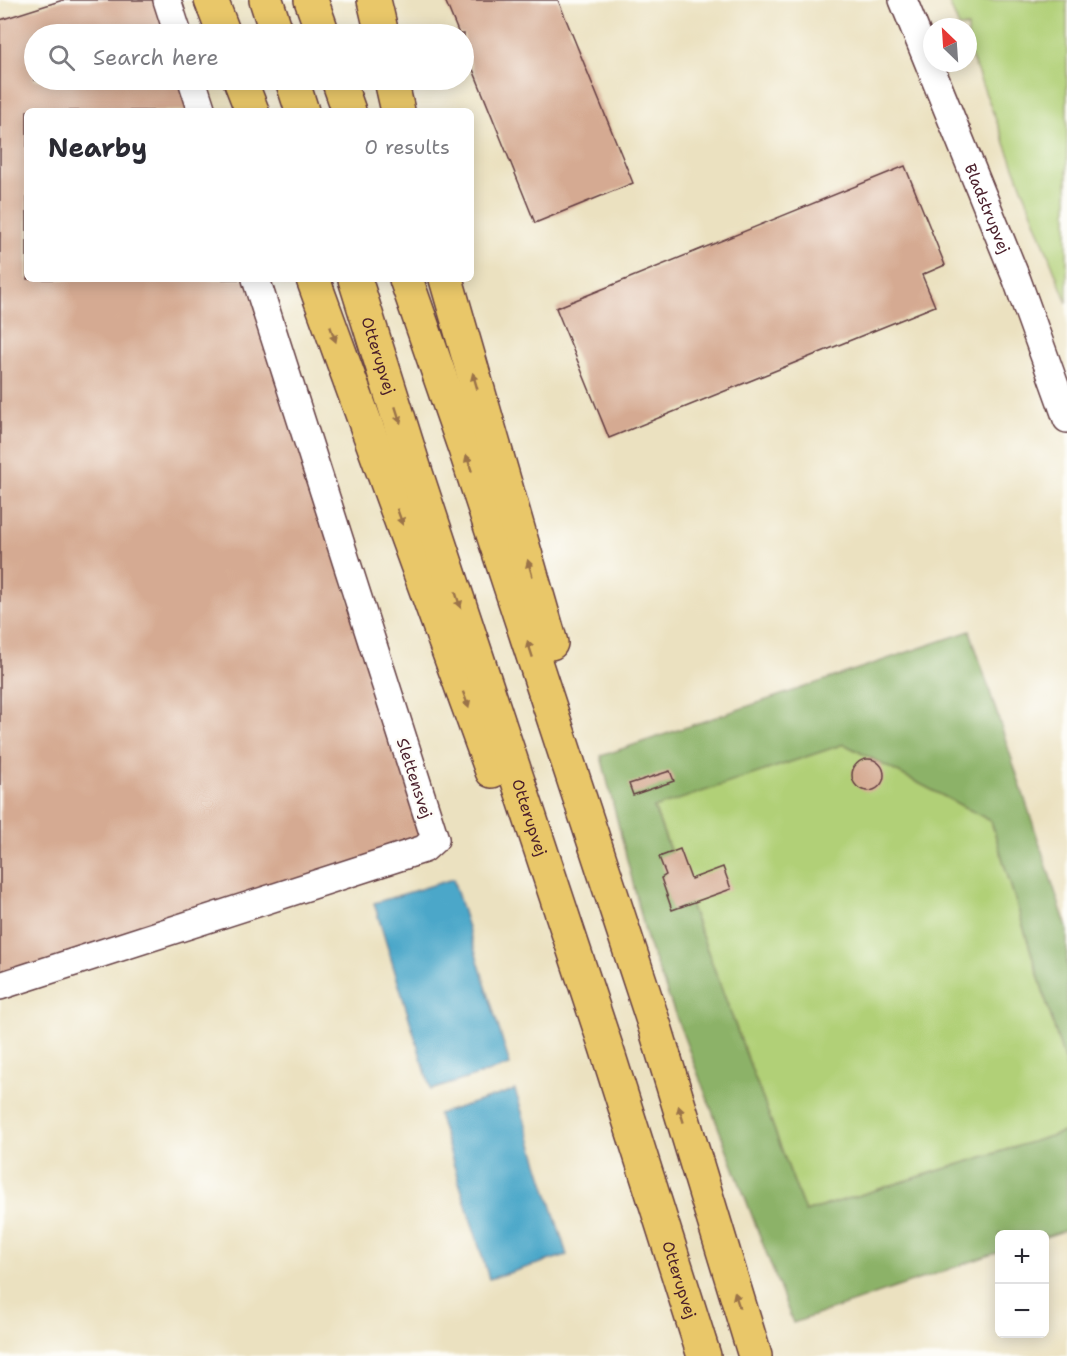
<!DOCTYPE html>
<html lang="en">
<head>
<meta charset="utf-8">
<style>
  body { margin:0; font-family:"Shantell Sans",sans-serif; background:#f7f7f7; color:#2b2b33 }
  .controls { position:absolute; right:18px; bottom:18px; display:grid; overflow:hidden; border-radius:9px; box-shadow:0 3px 15px #0003 }
  .controls button { width:54px; height:54px; display:grid; place-items:center; padding:0; border:0; border-bottom:2px solid #e1e1e2; background:#fff; color:#2b2b33; font:30px sans-serif }
  .compass { position:absolute; left:923px; top:18px; width:54px; height:54px; border-radius:50%; background:#fff; box-shadow:0 3px 15px #0003; rotate:335deg }
  .list { margin:0; padding:0; list-style:none }
  h2 { display:flex; justify-content:space-between; align-items:center; height:78px; margin:0; padding:0 24px; font-size:26px }
  h2 small { font-size:20px; font-weight:400; color:#7c7c81 }
  .icon { flex:none; width:33px; height:33px; fill:none; stroke:currentColor; stroke-width:2; stroke-linecap:round; stroke-linejoin:round }
  .map { position:relative; flex:none; width:1067px; height:1356px; overflow:hidden }
  .search { position:absolute; background:#fff; box-shadow:0 3px 15px #0003; left:24px; top:24px; width:450px; height:66px; display:flex; align-items:center; gap:15px; box-sizing:border-box; padding:0 21px; border-radius:33px; color:#7c7c81; font-size:22px }
  .panel { position:absolute; background:#fff; box-shadow:0 3px 15px #0003; left:24px; top:108px; width:450px; height:174px; border-radius:9px }
  .map>svg:first-child { display:block }
  .green { fill:#b1d077; stroke:#7e7851; stroke-width:1.5 }
  .forest { fill:#8cb268; stroke:#6b684a; stroke-width:1.5 }
  .water { fill:#4ba7c9; stroke:#4a637a; stroke-width:1.5 }
  .building { fill:#d5aa92 }
  .lines { fill:none; stroke-linecap:round; stroke-linejoin:round }
  .minor-casing { stroke:#623c41; stroke-width:30 }
  .major-casing { stroke:#623c41; stroke-width:36 }
  .minor { stroke:#fff; stroke-width:27 }
  .major { stroke:#e9c769; stroke-width:33 }
  .oneway { fill:#9a734a }
  .labels { text-anchor:middle; stroke-width:5; stroke-linejoin:round; paint-order:stroke }
  .street-label { font-size:16px; fill:#4a1f2b; stroke:#fdfcf7 }
</style>
</head>
<body>
<div class="map">
<svg width="1067" height="1356" viewBox="0 0 1067 1356">
  <rect width="100%" height="100%" fill="#fdfcf7"/>
  <filter id="ink" filterUnits="userSpaceOnUse"><feTurbulence type="fractalNoise" baseFrequency=".0167" numOctaves="2"/><feDisplacementMap in="SourceGraphic" scale="12" xChannelSelector="R" yChannelSelector="G"/><feConvolveMatrix kernelMatrix="1 2 1 2 8 2 1 2 1" color-interpolation-filters="sRGB"/></filter>
  <filter id="wash" filterUnits="userSpaceOnUse"><feTurbulence type="fractalNoise" baseFrequency=".008" numOctaves="4" result="noise"/><feDisplacementMap in="SourceGraphic" scale="24" xChannelSelector="R" yChannelSelector="G"/><feGaussianBlur stdDeviation="1.35" result="paint"/><feColorMatrix in="noise" values="0 0 0 0 0 0 0 0 0 0 0 0 0 0 0 0 0 1.4 0 .05"/><feComposite in="paint" operator="in"/></filter>
  <g filter="url(#wash)">
    <rect width="100%" height="100%" fill="#ebe1c0"/>
    <!-- green -->
    <path class="green" d="M948,0H1067V303L968,48V27H959Z
      M844,744L991,821L1067,1069V1131L805,1212L654,807Z"/>
    <!-- forest -->
    <path class="forest" d="M970,631L1067,928V1069L991,821L844,744L654,808L805,1212L1067,1131V1230L1045,1237L1044,1234H1000L999,1252L793,1323L648,943L601,756Z"/>
    <!-- water -->
    <path class="water" d="M453,879L510,1065L431,1090L374,903Z
      M515,1090L567,1255L489,1279L438,1114Z"/>
    <g id="blocks">
      <!-- building -->
      <path class="building" d="M63,0H158L169,34H34V80H184L194,111H27V279H247L427,842L0,978V20Z
        M445,0H558L633,183L535,223L464,47V34H459Z
        M905,166L945,265L922,275L935,306L609,438L556,308Z
        M852 775a16 16 0 1 1 32 0a16 16 0 1 1-32 0Z
        M670,771L674,781L633,795L629,784Z
        M680,849L691,879L723,867L731,889L672,910L661,878L666,875L659,857Z"/>
    </g>
  </g>
  <g filter="url(#ink)">
    <use href="#blocks" fill-opacity="0" stroke="#623c41" stroke-width="1.5"/>
    <g class="lines">
      <defs>
        <g id="minor">
          <path d="M167,0L178,34"/>
          <path id="s1" d="M903,0L1017,280L1067,419"/>
          <path d="M192,80L202,111"/>
          <path d="M0,986L424,849L435,839L256,279"/>
        </g>
        <g id="major">
          <path d="M211,0L224,34"/>
          <path d="M266,0L277,34"/>
          <path d="M311,0L323,34"/>
          <path d="M374,0L382,34"/>
          <path d="M240,80L252,111"/>
          <path d="M292,80L302,111"/>
          <path d="M338,80L349,111"/>
          <path d="M391,80L398,111"/>
          <path d="M313,279L492,771"/>
          <path id="s2" d="M355,279L414,467L606,1047L704,1356"/>
          <path d="M406,279L465,449L656,1030L755,1356"/>
          <path d="M446,279L551,643"/>
        </g>
      </defs>
      <!-- minor casing -->
      <use href="#minor" class="minor-casing"/>
      <!-- major casing -->
      <use href="#major" class="major-casing"/>
      <!-- minor -->
      <use href="#minor" class="minor"/>
      <!-- major -->
      <use href="#major" class="major"/>
    </g>
    <!-- one-way arrows -->
    <defs><path id="oneway-solid" d="M-6-.8H1V-3.2L6.5 0L1 3.2V.8H-6Z" transform="scale(1.5)"/></defs>
    <g class="oneway">
      <use href="#oneway-solid" transform="translate(333 334) rotate(70)"/>
      <use href="#oneway-solid" transform="translate(475 381) rotate(-106)"/>
      <use href="#oneway-solid" transform="translate(398 415) rotate(72)"/>
      <use href="#oneway-solid" transform="translate(469 463) rotate(-108)"/>
      <use href="#oneway-solid" transform="translate(400 517) rotate(70)"/>
      <use href="#oneway-solid" transform="translate(530 568) rotate(-106)"/>
      <use href="#oneway-solid" transform="translate(458 600) rotate(72)"/>
      <use href="#oneway-solid" transform="translate(530 649) rotate(-108)"/>
      <use href="#oneway-solid" transform="translate(466 700) rotate(70)"/>
      <use href="#oneway-solid" transform="translate(681 1114) rotate(-107)"/>
      <use href="#oneway-solid" transform="translate(737 1300) rotate(-108)"/>
    </g>
  </g>
  <g class="labels">
    <!-- street labels -->
    <g class="street-label">
      <text dy="6" stroke="none"><textPath href="#s1" startOffset="225">Bladstrupvej</textPath></text>
      <text dy="6" stroke="none"><textPath href="#s2" startOffset="80">Otterupvej</textPath></text>
      <text transform="translate(415 778) rotate(72)" y="6">Slettensvej</text>
      <text dy="6" stroke="none"><textPath href="#s2" startOffset="566">Otterupvej</textPath></text>
      <text dy="6" stroke="none"><textPath href="#s2" startOffset="1052">Otterupvej</textPath></text>
    </g>
  </g>
</svg>
<div class="controls">
<button>+</button>
<button>−</button>
</div>
<svg class="compass" viewBox="-18 -18 36 36"><path d="M0-13l5 13h-10z" fill="#e53935"/><path d="M0 13l5-13h-10z" fill="#7c7c81"/></svg>
<div class="search"><svg class="icon" aria-label="search" viewBox="0 0 24 24"><circle cx="10" cy="10" r="6"/><path d="M15 15l6 6"/></svg>Search here</div>
<section class="panel">
<h2>Nearby<small>0 results</small></h2>
<ul class="list">
</ul>
</section>
</div>
</body>
</html>
